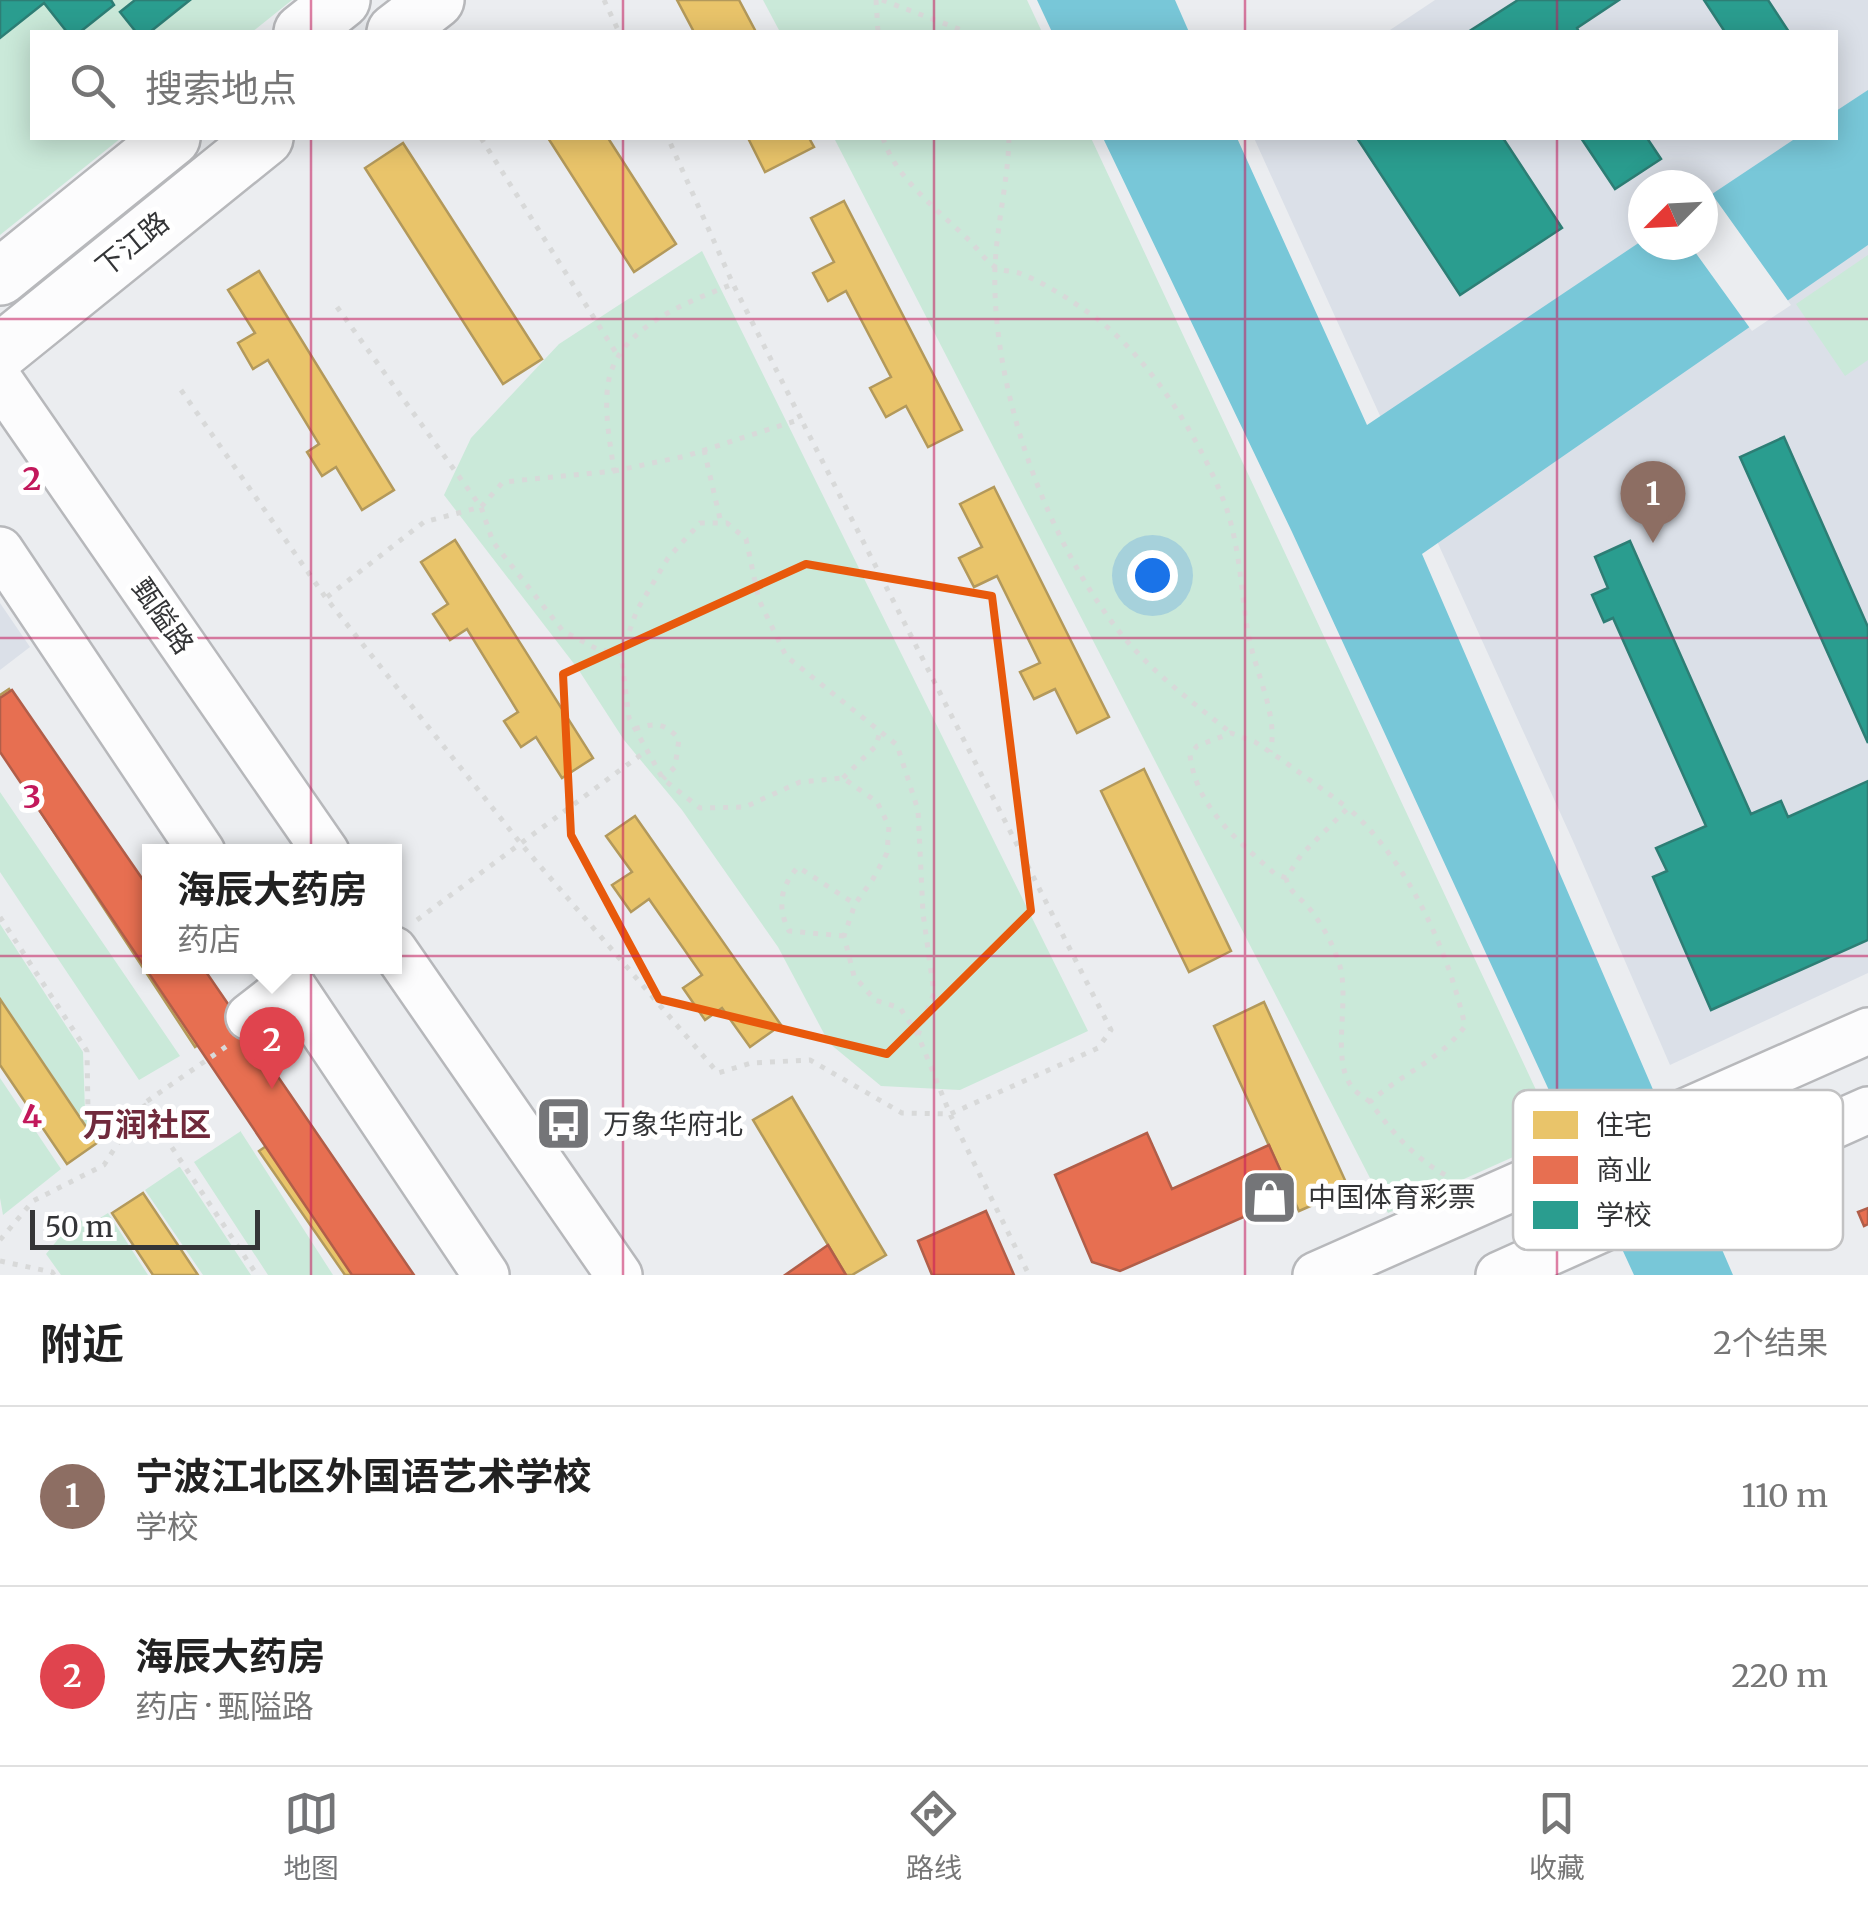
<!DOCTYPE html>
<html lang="zh">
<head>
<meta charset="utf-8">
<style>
  body { margin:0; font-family:Merriweather,"Noto Sans SC",serif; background:#f2f2f2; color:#222 }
  .compass { position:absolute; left:1628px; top:170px; width:90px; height:90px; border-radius:50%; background:#fff; box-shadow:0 5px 25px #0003; rotate:246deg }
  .scale { position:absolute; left:30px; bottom:25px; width:230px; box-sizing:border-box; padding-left:10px; border:5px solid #343537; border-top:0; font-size:28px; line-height:35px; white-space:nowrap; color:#343537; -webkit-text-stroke:8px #fff; paint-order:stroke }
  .you { position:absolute; left:1152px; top:575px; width:35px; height:35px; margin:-25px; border:8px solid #fff; border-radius:50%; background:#1a73e8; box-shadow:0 0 0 15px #1a73e833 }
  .badge { display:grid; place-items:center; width:65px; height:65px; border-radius:50%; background:#747578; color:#fff; font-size:32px; font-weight:700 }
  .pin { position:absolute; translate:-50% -82px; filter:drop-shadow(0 2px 5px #0008) }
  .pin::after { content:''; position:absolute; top:52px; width:35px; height:30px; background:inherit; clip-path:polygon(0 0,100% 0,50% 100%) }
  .popup { position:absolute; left:142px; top:844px; width:260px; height:130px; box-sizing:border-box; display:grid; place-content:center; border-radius:0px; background:#fff; filter:drop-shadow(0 2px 8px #0005); font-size:32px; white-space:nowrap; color:#767676 }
  .popup b { font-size:38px; color:#222 }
  .popup::after { content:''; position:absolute; left:50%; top:100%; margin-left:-20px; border:20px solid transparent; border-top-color:#fff }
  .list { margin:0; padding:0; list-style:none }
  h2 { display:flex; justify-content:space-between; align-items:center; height:130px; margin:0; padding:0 40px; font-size:42px }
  h2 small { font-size:32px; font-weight:400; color:#767676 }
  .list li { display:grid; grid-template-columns:65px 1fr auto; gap:30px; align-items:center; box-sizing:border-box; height:180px; padding:0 40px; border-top:2px solid #e0e0e0 }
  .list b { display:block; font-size:38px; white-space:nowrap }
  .list p { margin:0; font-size:32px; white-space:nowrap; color:#767676 }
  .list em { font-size:32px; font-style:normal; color:#767676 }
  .icon { flex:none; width:55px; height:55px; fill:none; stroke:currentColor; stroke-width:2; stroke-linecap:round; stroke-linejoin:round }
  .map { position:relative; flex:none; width:1868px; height:1275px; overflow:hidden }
  .search { position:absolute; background:#fff; box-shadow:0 5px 25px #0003; left:30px; right:30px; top:30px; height:110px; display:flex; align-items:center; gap:25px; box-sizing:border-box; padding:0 35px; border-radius:0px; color:#767676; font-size:38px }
  .sheet { height:490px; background:#fff }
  nav { display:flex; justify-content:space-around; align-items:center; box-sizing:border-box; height:140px; border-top:2px solid #e0e0e0; background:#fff; font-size:28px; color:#767676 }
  nav a { display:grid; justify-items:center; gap:5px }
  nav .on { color:#747578 }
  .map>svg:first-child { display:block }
  .built { fill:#dbe0e8; fill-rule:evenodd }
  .green { fill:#cae9d9 }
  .water { fill:#78c7d8 }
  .pier { fill:#ebedf0 }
  .homes { fill:#e9c46a; stroke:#b3995b; stroke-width:2.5 }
  .shops { fill:#e76f51; stroke:#b15e49; stroke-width:2.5 }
  .schools { fill:#2a9d8f; stroke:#2d7e75; stroke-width:2.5 }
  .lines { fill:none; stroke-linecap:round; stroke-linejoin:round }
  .minor-casing { stroke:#b7b8bb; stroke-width:50 }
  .major-casing { stroke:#b7b8bb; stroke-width:60 }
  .path { stroke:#d8d9d9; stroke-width:5; stroke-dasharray:5 8; stroke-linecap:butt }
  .minor { stroke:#fcfcfd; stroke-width:45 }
  .major { stroke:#fcfcfd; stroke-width:55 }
  .marked { fill:none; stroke:#e8590c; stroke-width:8; stroke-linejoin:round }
  .grid { fill:none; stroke:#c2185b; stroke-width:2.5; stroke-opacity:0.55 }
  .labels { text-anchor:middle; stroke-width:10; stroke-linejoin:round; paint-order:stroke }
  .street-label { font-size:28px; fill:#343537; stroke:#fff }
  .poi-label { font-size:28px; fill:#343537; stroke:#fff; text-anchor:start }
  .quarter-label { font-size:32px; font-weight:bold; fill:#702a3c; stroke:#fff }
  .key { fill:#fff; stroke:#c2c2c3; stroke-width:2.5 }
  .key-label { font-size:28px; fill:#343537 }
  .grid-label { font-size:32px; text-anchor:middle; font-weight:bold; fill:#c2185b; stroke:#fff; stroke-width:10; stroke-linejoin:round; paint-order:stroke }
</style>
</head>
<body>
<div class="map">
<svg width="1868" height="1275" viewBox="0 0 1868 1275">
  <rect width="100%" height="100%" fill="#ebedf0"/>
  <!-- built -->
  <path class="built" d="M1435,0H1868V973L1670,1065L1573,841L1254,138H1836V32H1387ZM1643,185H1703V245H1643Z
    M0,603L30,647L0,670Z"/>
  <!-- green -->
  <path class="green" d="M0,0H292L252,32H32V138H121L0,235Z
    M763,0H1027L1042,32H780Z
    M834,138H1091L1558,1137L1388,1213Z
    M702,251L1088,1031L960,1090L881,1086L829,1043L778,947L682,810L624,740L578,669L444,495L471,438L559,344Z
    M1868,255V360L1845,376L1796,304Z
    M0,792L180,1056L139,1080L0,872Z
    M0,924L83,1052L85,1111L109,1135L98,1143L0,997Z
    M0,1078L61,1169L3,1215L0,1198Z
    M241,1131V1132L333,1275H268L194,1162Z
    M179,1167H180L251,1275H203L145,1190Z
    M108,1213L148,1275H61L46,1254L77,1216L87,1226Z"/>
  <!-- water -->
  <path class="water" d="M1037,0H1175L1189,32H1052Z
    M1868,90V245L1422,554L1733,1275H1634L1292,532L1103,138H1237L1367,425L1643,240V245H1703V200L1796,138H1836V111Z"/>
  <!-- pier -->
  <path class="pier" d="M1709,190L1791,305L1752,331L1690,245H1703V194Z"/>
  <!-- homes -->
  <path class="homes" d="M677,0H739L756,32H694Z
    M548,138H608L676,244L634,272Z
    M748,138H809L814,147L765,172Z
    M403,143L542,359L503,384L365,168Z
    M844,201L962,430L928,447L906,406L886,417L870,388L891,377L846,291L828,301L813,273L834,262L811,218Z
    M259,271L394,490L362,510L336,467L322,476L307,452L319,444L268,360L253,369L238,343L255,333L228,290Z
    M994,487L1109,717L1077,733L1055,689L1034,699L1020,672L1040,663L997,576L974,587L959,558L982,547L960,504Z
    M455,540L593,758L562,778L536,737L521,747L504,721L518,712L467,629L450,640L433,614L448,604L421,562Z
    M9,689L150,903V966H191L230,1024L195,1047L0,750V695Z
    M1144,769L1231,951L1189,972L1101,791Z
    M635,816L781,1025L750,1047L722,1008L705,1020L683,988L702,975L649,899L631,912L612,885L632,872L606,836Z
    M0,999L97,1143L67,1164L0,1065Z
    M1264,1002L1349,1189L1299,1211L1214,1026Z
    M792,1097L886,1255L852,1275H846L753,1120Z
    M302,1121L409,1275H345L259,1151Z
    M143,1193L198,1275H153L112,1213Z"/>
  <!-- shops -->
  <path class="shops" d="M12,690L150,890V966H202L414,1275H352L0,752V698Z
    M1147,1133L1172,1189L1269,1145L1292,1196L1120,1271L1092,1262L1055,1175Z
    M1868,1208V1224L1864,1226L1858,1212Z
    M986,1211L1014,1275H932L918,1241Z
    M828,1245L846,1275H785Z"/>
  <!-- schools -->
  <path class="schools" d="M0,0H111L114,5L80,32H67L44,3L0,38Z
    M135,0H190L150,32H136L120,12Z
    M1518,0H1619L1577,28L1579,32H1468Z
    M1704,0H1768L1789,32H1725Z
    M1357,138H1503L1562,228L1460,295Z
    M1581,138H1647L1661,159L1615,189Z
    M1784,437L1868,627V743L1740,457Z
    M1630,541L1751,814L1781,801L1788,817L1868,781V940L1711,1010L1653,877L1667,871L1656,848L1706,826L1613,618L1604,622L1592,595L1608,588L1595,557Z"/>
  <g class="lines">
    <defs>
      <path id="minor" d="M0,381L326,852
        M0,550L202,852
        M394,950L619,1275
        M279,966L486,1275
        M249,1017L291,984
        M1316,1275L1868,1031
        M1499,1275L1868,1110"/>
      <path id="major" d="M302,32L342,0
        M395,32L436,0
        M0,277L172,138
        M0,352L265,138"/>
    </defs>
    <!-- minor casing -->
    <use href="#minor" class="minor-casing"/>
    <!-- major casing -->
    <use href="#major" class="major-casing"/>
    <!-- path -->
    <path class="path" d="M604,0L619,32
      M876,0L878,32
      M882,0L967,32
      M481,138L618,356
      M883,138C895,178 940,212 970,241C978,249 987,263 997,268C1003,271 1012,271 1019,273C1045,283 1069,299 1092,315C1149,356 1202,441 1226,507C1239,545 1241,587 1247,627C1252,666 1280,716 1270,752
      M1009,138C1008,181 997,223 995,267C991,386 1045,537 1118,630C1150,671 1191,701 1231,733
      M337,307L481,507L493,542L563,631L597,649L621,654
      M181,390L326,598L522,845L718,1073L751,1063L810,1060L902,1113L950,1114L1098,1048L1111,1030L801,419
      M704,450L721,523
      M614,471L686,456L801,419L733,284L668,138
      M327,597L424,522L481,507L503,482L614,471C610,442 603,407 609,379C621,326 688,302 733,284
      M635,729C655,722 665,723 679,739L675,767L663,779
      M843,778L876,746L880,731
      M1286,878L1274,873C1237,840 1196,807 1190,755L1197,746L1231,733L1255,742L1285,762L1348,808
      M0,917L87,1051L88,1111L120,1141
      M417,920L646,751
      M844,936L789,931C777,907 780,887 798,867L855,904
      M918,1035L900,1008L875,1000L854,976L844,936L855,904L873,879L887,853L889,826L877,802L843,778L800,782L745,807L700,808L663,779L629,718L621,654L637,610L668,558L700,523H727L746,539L759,600L786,656L897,745L918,810L923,913L934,993L918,1035L950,1114L1029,1275
      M1370,1102C1365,1098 1356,1093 1352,1087C1330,1059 1351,999 1339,963C1333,944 1322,924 1309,908C1300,897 1289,892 1286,878L1301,855L1348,808C1407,860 1448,949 1465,1026C1440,1061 1402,1073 1370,1102C1392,1132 1414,1158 1447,1176
      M143,1104L257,1275
      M0,1240L33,1201L104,1165L143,1104L227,1046
      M0,1261L52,1272L54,1275"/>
    <!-- minor -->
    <use href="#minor" class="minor"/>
    <!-- major -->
    <use href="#major" class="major"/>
  </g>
  <!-- marked area -->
  <path class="marked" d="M806,564L992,596L1031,911L887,1054L659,999L571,835L563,674Z"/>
  <!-- grid -->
  <path class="grid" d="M311,0V32M623,0V32M934,0V32M1245,0V32M1557,0V32M311,138V1275M623,138V1275M934,138V1275M1245,138V1275M1557,138V1275M0,319H1868M0,638H1868M0,956H1868"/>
  <!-- icons -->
  <defs>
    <symbol id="bus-square" viewBox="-11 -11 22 22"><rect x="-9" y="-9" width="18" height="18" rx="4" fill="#747578" stroke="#fff"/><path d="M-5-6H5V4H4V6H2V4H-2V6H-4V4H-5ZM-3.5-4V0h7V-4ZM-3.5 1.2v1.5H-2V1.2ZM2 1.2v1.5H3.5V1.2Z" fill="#fff"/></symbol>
    <symbol id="shop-square" viewBox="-11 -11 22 22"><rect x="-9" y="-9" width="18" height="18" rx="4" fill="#747578" stroke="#fff"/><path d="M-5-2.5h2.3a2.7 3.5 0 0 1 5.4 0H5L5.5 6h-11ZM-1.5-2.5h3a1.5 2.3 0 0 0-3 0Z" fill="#fff"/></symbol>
  </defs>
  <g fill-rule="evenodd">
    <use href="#bus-square" x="532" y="1092" width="63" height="63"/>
    <use href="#shop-square" x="1238" y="1166" width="63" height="63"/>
  </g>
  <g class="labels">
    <!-- street labels -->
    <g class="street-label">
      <text transform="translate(132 244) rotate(-39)" y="10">下江路</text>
      <text transform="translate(163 616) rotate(55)" y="10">甄隘路</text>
    </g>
    <!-- poi labels -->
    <g class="poi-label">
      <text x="603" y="1134">万象华府北</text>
      <text x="1308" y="1207">中国体育彩票</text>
    </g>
    <!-- quarter labels -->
    <g class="quarter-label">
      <text x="147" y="1136">万润社区</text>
    </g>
  </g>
  <!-- legend -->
  <rect x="1513" y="1090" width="330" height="160" rx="15" class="key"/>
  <rect x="1533" y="1111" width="45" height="28" fill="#e9c46a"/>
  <rect x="1533" y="1156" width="45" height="28" fill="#e76f51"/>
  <rect x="1533" y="1201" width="45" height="28" fill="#2a9d8f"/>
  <g class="key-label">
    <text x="1596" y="1135">住宅</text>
    <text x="1596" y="1180">商业</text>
    <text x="1596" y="1225">学校</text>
  </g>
  <g class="grid-label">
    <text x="32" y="490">2</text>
    <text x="32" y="808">3</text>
    <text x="32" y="1127">4</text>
  </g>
</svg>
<svg class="compass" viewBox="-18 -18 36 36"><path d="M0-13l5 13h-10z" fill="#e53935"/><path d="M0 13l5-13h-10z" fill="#767676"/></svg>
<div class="scale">50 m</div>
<div class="you"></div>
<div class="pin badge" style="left:1653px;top:543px;background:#8d6e63">1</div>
<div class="pin badge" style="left:272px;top:1089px;background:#e0444e">2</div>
<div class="popup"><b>海辰大药房</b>药店</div>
<div class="search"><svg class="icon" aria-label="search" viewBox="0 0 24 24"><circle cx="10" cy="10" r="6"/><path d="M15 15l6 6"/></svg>搜索地点</div>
</div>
<section class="sheet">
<h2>附近<small>2个结果</small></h2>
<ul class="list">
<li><span class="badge" style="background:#8d6e63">1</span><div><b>宁波江北区外国语艺术学校</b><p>学校</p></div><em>110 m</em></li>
<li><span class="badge" style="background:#e0444e">2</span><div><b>海辰大药房</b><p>药店 · 甄隘路</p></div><em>220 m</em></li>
</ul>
</section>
<nav>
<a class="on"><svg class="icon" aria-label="map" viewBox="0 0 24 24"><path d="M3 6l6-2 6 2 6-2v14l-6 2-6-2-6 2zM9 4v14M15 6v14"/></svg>地图</a>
<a><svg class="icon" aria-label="directions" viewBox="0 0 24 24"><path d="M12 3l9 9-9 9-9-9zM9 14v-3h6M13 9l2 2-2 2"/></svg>路线</a>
<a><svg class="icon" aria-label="saved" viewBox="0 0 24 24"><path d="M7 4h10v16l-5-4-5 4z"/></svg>收藏</a>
</nav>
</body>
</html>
